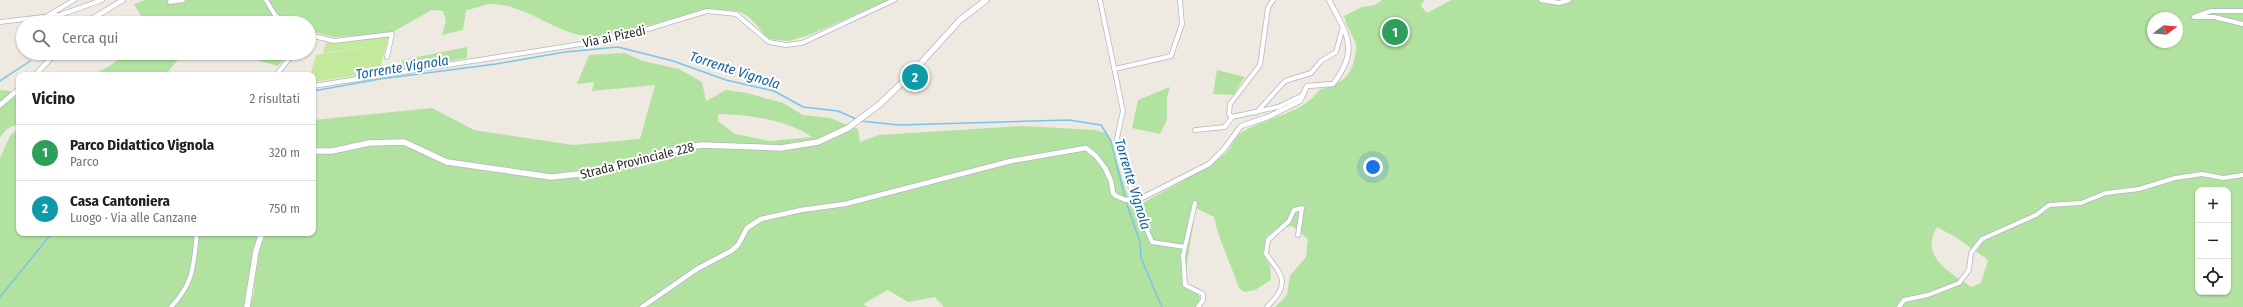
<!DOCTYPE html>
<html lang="it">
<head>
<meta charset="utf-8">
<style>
  body { margin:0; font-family:"Fira Sans Condensed",sans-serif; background:#f6f6f6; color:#202124 }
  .controls { position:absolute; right:12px; bottom:12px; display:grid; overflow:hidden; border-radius:8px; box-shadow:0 1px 3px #0004 }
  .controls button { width:36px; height:36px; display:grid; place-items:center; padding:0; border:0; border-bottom:1px solid #e0e0e0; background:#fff; color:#202124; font:20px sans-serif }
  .compass { position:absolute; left:2147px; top:12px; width:36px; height:36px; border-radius:50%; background:#fff; box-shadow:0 1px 3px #0004; rotate:74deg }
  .you { position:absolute; left:1373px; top:167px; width:14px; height:14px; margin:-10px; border:3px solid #fff; border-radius:50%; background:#1a73e8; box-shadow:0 0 0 6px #1a73e833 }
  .badge { display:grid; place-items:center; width:26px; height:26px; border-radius:50%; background:#485cf4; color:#fff; font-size:13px; font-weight:700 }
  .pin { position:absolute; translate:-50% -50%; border:2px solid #fff; box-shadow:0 1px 4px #0006 }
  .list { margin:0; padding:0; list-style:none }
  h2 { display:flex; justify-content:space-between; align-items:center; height:52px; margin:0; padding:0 16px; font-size:17px }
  h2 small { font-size:13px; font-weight:400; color:#757577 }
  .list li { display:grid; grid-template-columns:26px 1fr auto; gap:12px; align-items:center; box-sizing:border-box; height:56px; padding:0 16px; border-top:1px solid #e0e0e0 }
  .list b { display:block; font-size:15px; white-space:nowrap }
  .list p { margin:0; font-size:13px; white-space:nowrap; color:#757577 }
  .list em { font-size:13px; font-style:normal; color:#757577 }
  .icon { flex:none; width:22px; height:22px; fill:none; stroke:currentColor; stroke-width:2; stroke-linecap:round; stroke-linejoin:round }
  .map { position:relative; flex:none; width:2243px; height:307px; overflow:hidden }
  .search { position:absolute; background:#fff; box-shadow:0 1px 3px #0004; left:16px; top:16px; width:300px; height:44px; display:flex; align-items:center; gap:10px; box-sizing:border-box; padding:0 14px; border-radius:22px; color:#757577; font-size:15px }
  .panel { position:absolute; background:#fff; box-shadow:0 1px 3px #0004; left:16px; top:72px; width:300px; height:164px; border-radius:8px }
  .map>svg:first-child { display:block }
  .green { fill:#b2e2a0; fill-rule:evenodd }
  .pitch { fill:#c3e99c }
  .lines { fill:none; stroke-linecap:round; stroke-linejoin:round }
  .stream { stroke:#79c5eb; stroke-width:1.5 }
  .minor-casing { stroke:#b4b6c0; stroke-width:5.5 }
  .tertiary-casing { stroke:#b4b6c0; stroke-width:6 }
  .secondary-casing { stroke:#b4b6c0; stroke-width:7 }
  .minor { stroke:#fff; stroke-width:4 }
  .tertiary { stroke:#fff; stroke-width:4.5 }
  .secondary { stroke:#fff; stroke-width:5.5 }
  .labels { text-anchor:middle; stroke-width:4; stroke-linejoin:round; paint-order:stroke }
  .street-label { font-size:13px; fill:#2d2d2d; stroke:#fff }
  .water-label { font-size:14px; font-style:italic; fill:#12639d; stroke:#fff }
</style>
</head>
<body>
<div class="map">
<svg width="2243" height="307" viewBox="0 0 2243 307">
  <rect width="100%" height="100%" fill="#eee9e1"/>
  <!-- green -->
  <path class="green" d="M145,0H889L809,35L789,41L768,39C761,31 752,17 742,13C718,1 632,33 599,36C561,40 531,5 492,4C484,4 474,9 466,10L463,30L442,35L446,21L443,11L432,10L389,34L334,37L309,31V23H138L141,16L134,4Z
    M1382,0H1424L1421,6L1427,13L1451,0H2243V307H1275L1287,295L1290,276L1306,257L1308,239L1292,226L1278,229L1267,236L1263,255L1270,265L1271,280L1255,290L1244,292L1239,288C1231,264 1219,241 1214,217L1196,208L1184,281L1200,297L1198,307H944L935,297L908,302L888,290L863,304L868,307H249L254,293L255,258L264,233H313V152L369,144L403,143L431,157L570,177L702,146H799L852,127L858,129L860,142L879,135L1023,126L1095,130L1108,134L1132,209C1162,192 1194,176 1222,156C1233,149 1232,137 1246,130C1270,116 1303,114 1320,89C1339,86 1352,76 1355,56C1355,53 1357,48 1356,44C1352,34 1347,28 1344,16L1362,7L1375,5ZM2153,18H2177V42H2153ZM2198,190H2228V292H2198ZM1937,227L1957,238L1988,260L1981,283L1971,287C1950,272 1919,257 1937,227Z
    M467,47V58L401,69L402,60Z
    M123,53H184L165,75H88C99,73 118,63 123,53Z
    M255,53H290L278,66L260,61Z
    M625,53L643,61L679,69L702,82L706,101L726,90L747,93L783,103L803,115L830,118L850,126L818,141L781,147L702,144L589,172L552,176L448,161L405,141L313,150V120L432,108L474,130L573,145L640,139L655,85L592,91L594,82L577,84L589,55ZM718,114C749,115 786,119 812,137L770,141L735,134L718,121Z
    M1217,70L1245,77L1233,95L1213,94Z
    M1170,87L1167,97V120L1160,134L1132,128L1138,100Z
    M0,90L10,91L16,97H19V123L7,129L0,137Z
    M19,127V233H261C250,255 250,282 246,307H0V158L10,136Z"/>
  <!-- pitch -->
  <path class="pitch" d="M389,35L379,72L313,82V75H310L316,55L367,47L323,53L326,43Z"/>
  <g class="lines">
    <!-- stream -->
    <path class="stream" d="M0,81L30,61
      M313,91L380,79L496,64L565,52L618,47L673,61L726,80L774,91L803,107L838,111L856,119
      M861,121L899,125L1069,120L1101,125L1111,141L1125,198
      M1126,202L1140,242L1141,258L1162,307
      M0,297L52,233"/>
    <defs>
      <path id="minor" d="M171,0L170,2L183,0
        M266,0L275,15L286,23
        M1100,0L1123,111L1117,138L1134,200L1152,242L1185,247
        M1541,0L1559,3L1569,0
        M2243,11H2211L2194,17H2214L2243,24
        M44,18L74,0
        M0,22L60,15L102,0
        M309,35L334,41L392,34L387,57
        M1115,69L1171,56L1182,24L1180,0
        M276,75L294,53
        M313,86L581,44L638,32L707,11L736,14L769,42L786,45L802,43L894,0
        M1256,113L1285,81L1311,73L1321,61L1336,52L1343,27
        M1232,117L1278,107L1303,95
        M1195,130L1225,127L1232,117L1229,114L1230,104L1260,65L1268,8L1273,0
        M1195,203L1183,256L1185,285L1203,294V300L1198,307
        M171,307C195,281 193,266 197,233
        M1267,307C1290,285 1284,277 1266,254L1268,240L1289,221L1294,210L1302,208L1298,235
        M1899,307L1904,300L1928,295L1959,283L1969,270L1971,253L1982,239L2036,215L2049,205L2081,203L2106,193L2139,189L2175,178L2202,174L2223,178L2243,175"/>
      <path id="tertiary" d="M85,23L123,0
        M35,75L56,53
        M0,105L19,89
        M642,307L697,269L731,251L738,245L747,228L761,219L801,210L845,204L1011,161L1086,148L1096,156L1105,168L1111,181L1113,193L1116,196L1126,200L1142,198L1209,164L1224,149L1241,126L1268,117L1300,101L1307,86L1333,84C1360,49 1347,35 1329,0"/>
      <path id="secondary" d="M313,151H332L369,143L404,142L447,162L551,177L589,173L682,148L702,145L781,148L818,142L848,128L880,104L911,74L960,20L986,0
        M247,307L256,251L262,233"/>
    </defs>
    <!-- minor casing -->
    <use href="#minor" class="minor-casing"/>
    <!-- tertiary casing -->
    <use href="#tertiary" class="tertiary-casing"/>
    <!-- secondary casing -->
    <use href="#secondary" class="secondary-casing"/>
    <!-- minor -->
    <use href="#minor" class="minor"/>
    <!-- tertiary -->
    <use href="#tertiary" class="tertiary"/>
    <!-- secondary -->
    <use href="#secondary" class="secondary"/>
  </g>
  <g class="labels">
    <!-- street labels -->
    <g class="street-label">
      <text transform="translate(614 36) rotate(-12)" y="5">Via ai Pizedi</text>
      <text transform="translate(637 160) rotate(-14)" y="5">Strada Provinciale 228</text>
    </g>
    <!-- water labels -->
    <g class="water-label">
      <text transform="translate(402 67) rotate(-9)" y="5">Torrente Vignola</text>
      <text transform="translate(735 70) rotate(18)" y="5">Torrente Vignola</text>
      <text transform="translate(1133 184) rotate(73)" y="5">Torrente Vignola</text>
    </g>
  </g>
</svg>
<div class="controls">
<button>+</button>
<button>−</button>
<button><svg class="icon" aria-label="locate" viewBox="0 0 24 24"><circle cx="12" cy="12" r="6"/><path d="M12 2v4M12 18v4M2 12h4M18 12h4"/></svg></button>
</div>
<svg class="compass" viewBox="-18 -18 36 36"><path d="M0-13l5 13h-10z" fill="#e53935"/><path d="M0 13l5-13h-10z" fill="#757577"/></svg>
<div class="you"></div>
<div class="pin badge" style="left:1395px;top:32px;background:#2e9e5b">1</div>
<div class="pin badge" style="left:915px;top:77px;background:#0f9aa8">2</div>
<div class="search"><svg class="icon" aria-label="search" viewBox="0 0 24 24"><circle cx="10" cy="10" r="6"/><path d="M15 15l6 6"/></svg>Cerca qui</div>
<section class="panel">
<h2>Vicino<small>2 risultati</small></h2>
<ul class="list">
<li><span class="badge" style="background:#2e9e5b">1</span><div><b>Parco Didattico Vignola</b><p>Parco</p></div><em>320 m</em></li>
<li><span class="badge" style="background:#0f9aa8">2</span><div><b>Casa Cantoniera</b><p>Luogo · Via alle Canzane</p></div><em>750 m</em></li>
</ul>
</section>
</div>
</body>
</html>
